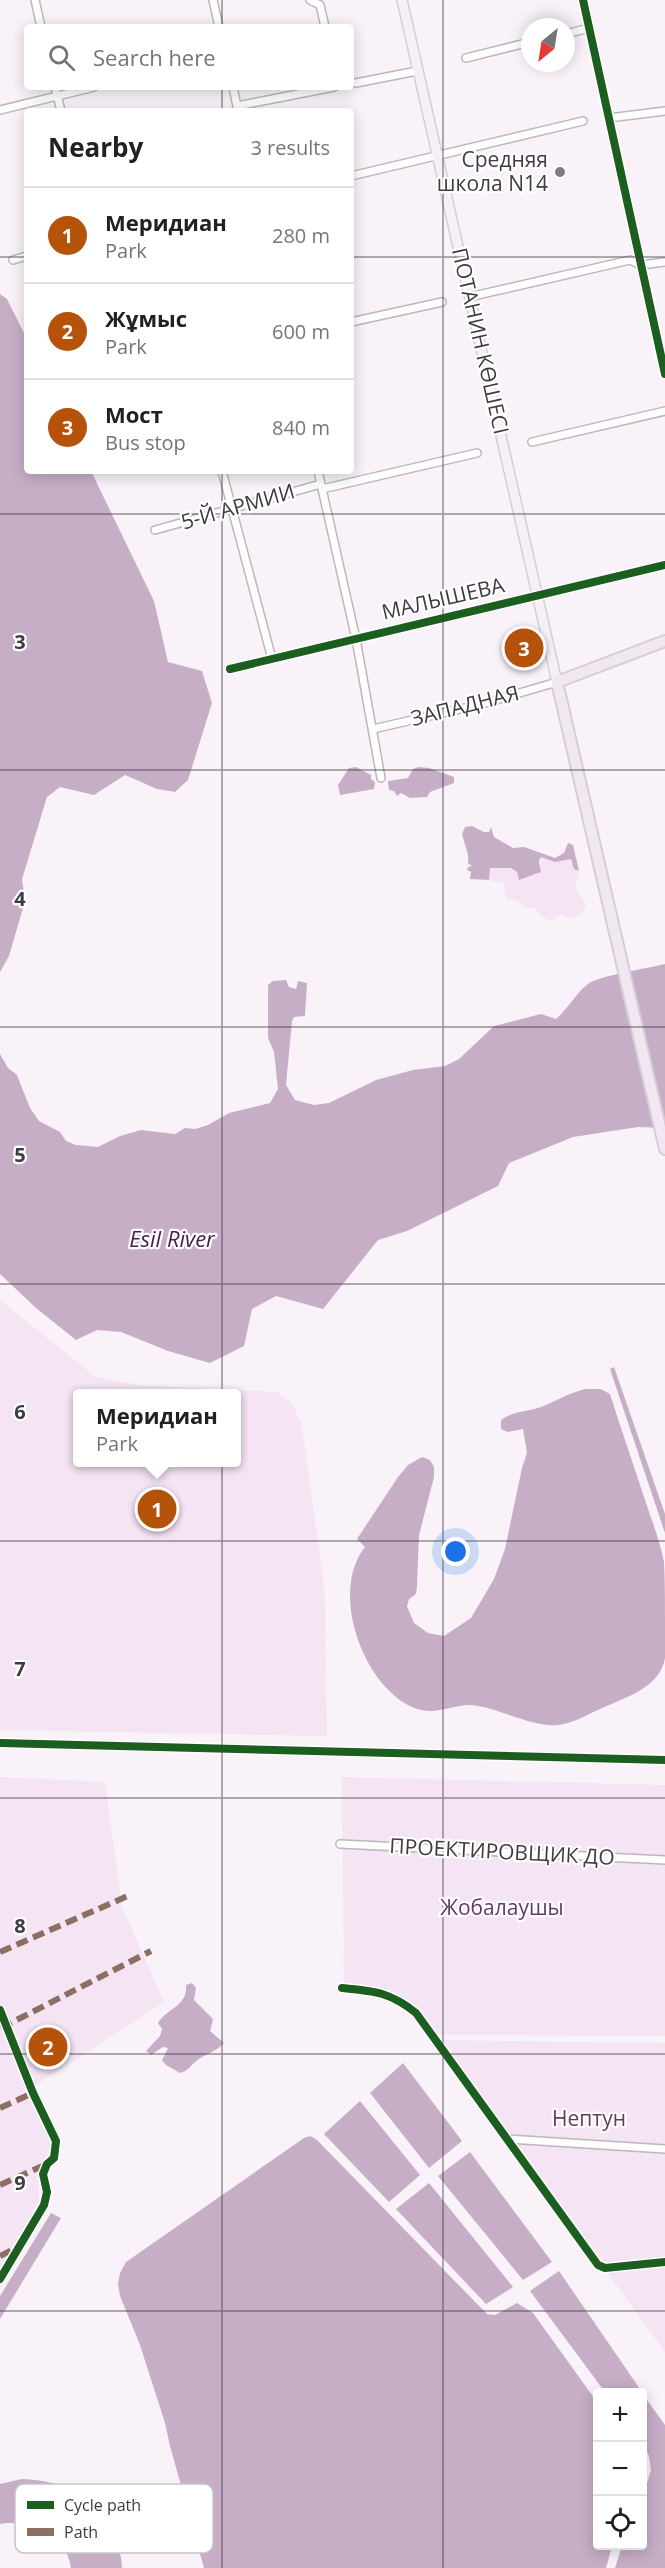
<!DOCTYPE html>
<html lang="en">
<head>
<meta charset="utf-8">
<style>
  body { margin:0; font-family:"Open Sans",sans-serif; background:#f6f6f6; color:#202124 }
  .controls { position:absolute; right:18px; bottom:18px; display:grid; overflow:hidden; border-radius:6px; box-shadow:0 3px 15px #0003 }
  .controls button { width:54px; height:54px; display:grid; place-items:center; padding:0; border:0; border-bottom:2px solid #e0e0e0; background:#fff; color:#202124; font:30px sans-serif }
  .compass { position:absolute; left:521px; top:18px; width:54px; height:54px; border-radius:50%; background:#fff; box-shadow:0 3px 15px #0003; rotate:210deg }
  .you { position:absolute; left:456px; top:1552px; width:21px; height:21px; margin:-15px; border:4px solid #fff; border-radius:50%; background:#1a73e8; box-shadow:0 0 0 9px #1a73e833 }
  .badge { display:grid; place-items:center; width:39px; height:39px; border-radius:50%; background:#b45309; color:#fff; font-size:20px; font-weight:700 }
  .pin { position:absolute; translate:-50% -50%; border:3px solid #fff; box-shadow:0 2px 6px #0006 }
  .popup { position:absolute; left:73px; top:1389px; width:168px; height:78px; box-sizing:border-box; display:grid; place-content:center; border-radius:6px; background:#fff; filter:drop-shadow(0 2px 4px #0005); font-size:20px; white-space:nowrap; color:#757577 }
  .popup b { font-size:22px; color:#202124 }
  .popup::after { content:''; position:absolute; left:50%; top:100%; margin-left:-12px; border:12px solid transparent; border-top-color:#fff }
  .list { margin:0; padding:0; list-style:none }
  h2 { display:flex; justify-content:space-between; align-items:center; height:78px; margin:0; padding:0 24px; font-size:26px }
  h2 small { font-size:20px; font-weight:400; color:#757577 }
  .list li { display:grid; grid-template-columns:39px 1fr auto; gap:18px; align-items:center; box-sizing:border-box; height:96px; padding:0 24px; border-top:2px solid #e0e0e0 }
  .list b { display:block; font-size:22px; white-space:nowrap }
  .list p { margin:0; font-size:20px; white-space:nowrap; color:#757577 }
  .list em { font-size:20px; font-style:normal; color:#757577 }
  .icon { flex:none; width:33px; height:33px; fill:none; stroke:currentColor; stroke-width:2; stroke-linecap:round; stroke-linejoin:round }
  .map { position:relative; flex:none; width:665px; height:2568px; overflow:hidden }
  .search { position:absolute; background:#fff; box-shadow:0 3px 15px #0003; left:24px; top:24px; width:330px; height:66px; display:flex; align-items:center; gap:15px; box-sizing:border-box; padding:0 21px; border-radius:6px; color:#757577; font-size:22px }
  .panel { position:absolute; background:#fff; box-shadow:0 3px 15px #0003; left:24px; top:108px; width:330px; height:366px; border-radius:6px }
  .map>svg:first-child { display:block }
  .green { fill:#f4e4f4; fill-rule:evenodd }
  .water { fill:#c7aec7 }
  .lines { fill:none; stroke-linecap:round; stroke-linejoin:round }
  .minor-casing { stroke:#bbb7bb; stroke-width:10 }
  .major-casing { stroke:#d3d0d3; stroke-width:12 }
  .highway-casing { stroke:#d3d0d3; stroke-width:14 }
  .minor { stroke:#fefdfe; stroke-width:7 }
  .major { stroke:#f6eff6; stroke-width:9 }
  .highway { stroke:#f1e6f1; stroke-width:10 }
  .quiet { stroke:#8d6e63; stroke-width:6; stroke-dasharray:12 6; stroke-linecap:butt }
  .cycleway-casing { stroke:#fff; stroke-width:11 }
  .cycleway { stroke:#1b5e20; stroke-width:8 }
  .grid { fill:none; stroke:#403b40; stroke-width:1.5; stroke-opacity:0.55 }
  .poi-dot { fill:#817b81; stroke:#fff; stroke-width:2 }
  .labels { text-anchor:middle; stroke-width:4.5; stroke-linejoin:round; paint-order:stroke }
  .poi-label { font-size:21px; fill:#403b40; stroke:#fff; text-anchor:end }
  .street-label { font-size:21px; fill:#403b40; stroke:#fff }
  .park-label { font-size:21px; fill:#653966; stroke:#fff }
  .water-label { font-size:22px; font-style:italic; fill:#49204b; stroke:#fff }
  .key { fill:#fff; stroke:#c6c4c6; stroke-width:1.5 }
  .key-label { font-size:16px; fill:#403b40 }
  .grid-label { font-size:20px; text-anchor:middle; font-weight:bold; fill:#403b40; stroke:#fff; stroke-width:4.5; stroke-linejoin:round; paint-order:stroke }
</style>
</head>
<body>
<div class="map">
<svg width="665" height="2568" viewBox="0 0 665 2568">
  <rect width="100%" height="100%" fill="#f9f3f9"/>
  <!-- green -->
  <path class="green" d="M541,856L555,862L571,859L574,869L579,871L575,886L586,905L581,915L572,919L561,915L552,921L542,917L535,908H525L517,900L506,899L504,884L489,880V868H511L526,876L537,875L541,866Z
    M0,1300L96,1377L137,1385L277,1392L292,1403L302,1426L325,1593L327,1736L0,1730ZM78,1394H237V1462H78Z
    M0,1777L105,1782L122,1907L164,2002L27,2091C33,2103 53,2136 50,2148C48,2158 38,2164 38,2178C38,2189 41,2194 37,2206L0,2268Z
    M342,1777L665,1785V2036L435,2035C409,1997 390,1988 344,1983Z
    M439,2040L665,2043V2352Z"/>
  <!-- water -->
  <path class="water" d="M0,294L7,299L27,339V471H91L154,601L168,662L202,671L212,703L188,780L175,792L157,789L125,775L94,795L60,787L47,797L22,879L25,901L9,956L0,972Z
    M356,767L371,775V779L375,782L374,789L340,795L338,785L349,768Z
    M418,767L429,768L454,777V783L430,792L427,797L410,798L401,793L397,796L394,791L389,790L388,781L408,778L413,769Z
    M472,826L484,832H489L491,827L494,837L513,848L524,847L555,858L564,853L568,843L573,845L579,871L574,869L571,859L555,862L541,857L539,861L541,872L519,880L517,872L511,868H490L489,880L470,879L471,872L467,870L468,867L472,866L468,863V855L462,834L465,827Z
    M665,964V1128L638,1127L573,1137L509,1163L498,1186L407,1231L378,1240L323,1309L276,1296L252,1309L244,1346L210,1363L168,1351L121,1332L97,1330L76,1340L36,1308L0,1274V1054L8,1068L17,1075L30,1108L39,1121L60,1132L66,1141L76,1145L98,1147L120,1136L141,1130L175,1134L185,1128L195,1129L208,1125L229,1113L270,1103L278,1089L274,1052L268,1038V985L273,981L286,980L289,987L296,989L298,981L307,983L305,1016L294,1017L292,1021L286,1085L295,1100L314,1105L329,1103L376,1080L413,1070L445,1066L459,1059L494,1026L541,1014L556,1019C568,1009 575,994 588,984C598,976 649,968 665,964Z
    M614,1367L665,1514V1533L610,1369Z
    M585,1389H601L610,1394C621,1429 633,1463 644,1497C651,1519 660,1540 664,1562C665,1581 665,1603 665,1621C665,1633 665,1646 665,1658C660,1688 624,1698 600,1709C584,1716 568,1727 549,1725C522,1723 494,1706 470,1705C450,1705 434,1717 412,1707C363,1685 329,1592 365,1547L357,1539L398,1477L408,1465L422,1457L430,1460L434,1467V1477L419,1535L417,1586L416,1594L409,1599L407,1606L414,1623L428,1633L444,1636L471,1618L494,1579L505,1549L522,1468L527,1453L523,1429L508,1432L501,1429V1420C513,1411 527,1412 541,1407C556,1401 569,1393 585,1389Z
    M192,1983L196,1988L194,2000L213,2019L210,2031L224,2043C217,2051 208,2053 199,2059C191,2064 189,2071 180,2073L166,2065L162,2060L168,2048L163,2047L151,2055L146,2051L160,2036L162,2029L158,2023C167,2008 188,2006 186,1985Z
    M403,2063L462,2141L429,2168L370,2093Z
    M360,2101L420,2175L389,2202L324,2134Z
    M310,2136L316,2139L487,2314L495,2315L517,2303L533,2313L597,2402L598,2546H612L606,2568H204L170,2446L165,2423L140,2345L120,2296L118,2284L120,2273L126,2262L304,2138Z
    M470,2152L552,2262L523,2280L438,2176Z
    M429,2183L513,2287L486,2304L396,2209Z
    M51,2213L61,2218L0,2319V2296Z
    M559,2271L642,2392H605L530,2291Z
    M642,2393L665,2425V2568H615L622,2546H642L643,2497L651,2470L649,2456L643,2443Z
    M22,2479C63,2480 98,2497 114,2537C118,2548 122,2556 122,2568H71C67,2535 29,2519 0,2524V2484Z"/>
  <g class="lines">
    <defs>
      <path id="minor" d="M35,0L41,27
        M213,0L219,27
        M310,0L320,5L325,27
        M583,0L665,374
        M566,34L589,28
        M466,58L530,42
        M356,83L417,71
        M55,87L61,111
        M233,87L238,111
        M237,106L334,87
        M0,110L94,87
        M609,118L665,111
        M351,176L583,121
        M13,260L27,256
        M469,297L630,260L641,265L665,262
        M351,322L442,302
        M532,442L665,411
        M222,471L272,659
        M318,471L356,639L381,778
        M322,489L477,453
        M155,530L321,484
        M230,669L665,565
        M373,729L482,704L557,682
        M0,1743L665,1760
        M340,1844L665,1860
        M342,1988C374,1991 390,1992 416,2013L598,2265L605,2268L665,2262
        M0,2010L33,2093L56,2141L54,2158L47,2164L43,2174L47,2192L44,2205L0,2279
        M507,2139L665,2149"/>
      <path id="major" d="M402,0L557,682"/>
      <path id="highway" d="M665,641L557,682L665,1149"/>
    </defs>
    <!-- minor casing -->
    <use href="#minor" class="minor-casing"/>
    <!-- major casing -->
    <use href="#major" class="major-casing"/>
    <!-- highway casing -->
    <use href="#highway" class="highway-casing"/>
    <!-- minor -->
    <use href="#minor" class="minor"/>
    <!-- major -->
    <use href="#major" class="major"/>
    <!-- highway -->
    <use href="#highway" class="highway"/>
    <!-- quiet -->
    <path class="quiet" d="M0,1952L130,1895
      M1,2028L151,1951
      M0,2108L33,2093
      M0,2185L47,2164
      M0,2256L16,2248"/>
    <defs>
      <path id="cycleway" d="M583,0L665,374
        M230,669L665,565
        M0,1743L665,1760
        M342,1988C374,1991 390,1992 416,2013L598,2265L605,2268L665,2262
        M0,2010L33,2093L56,2141L54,2158L47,2164L43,2174L47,2192L44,2205L0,2279"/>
    </defs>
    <!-- cycleway casing -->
    <use href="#cycleway" class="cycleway-casing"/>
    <!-- cycleway -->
    <use href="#cycleway" class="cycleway"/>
  </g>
  <!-- grid -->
  <path class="grid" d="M222,0V27M443,0V2568M222,87V111M0,257H27M351,257H665M222,471V2568M0,514H665M0,770H665M0,1027H665M0,1284H665M0,1541H665M0,1798H665M0,2054H665M0,2311H665"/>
  <!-- markers -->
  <circle class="poi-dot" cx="560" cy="172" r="6"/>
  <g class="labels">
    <!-- poi labels -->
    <g class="poi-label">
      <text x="548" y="167">Средняя<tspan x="548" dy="24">школа N14</tspan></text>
    </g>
    <!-- street labels -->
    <g class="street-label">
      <text transform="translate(480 341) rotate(77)" y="7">ПОТАНИН КӨШЕСІ</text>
      <text transform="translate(238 507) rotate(-16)" y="7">5-Й АРМИИ</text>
      <text transform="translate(443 599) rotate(-13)" y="7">МАЛЫШЕВА</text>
      <text transform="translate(465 706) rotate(-14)" y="7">ЗАПАДНАЯ</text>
      <text transform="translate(502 1852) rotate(3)" y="7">ПРОЕКТИРОВЩИК ДО</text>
    </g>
    <!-- park labels -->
    <g class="park-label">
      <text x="502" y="1915">Жобалаушы</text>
      <text x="589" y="2126">Нептун</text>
    </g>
    <!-- water labels -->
    <g class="water-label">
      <text x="172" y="1247">Esil River</text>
    </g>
  </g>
  <!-- legend -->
  <rect x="15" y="2484" width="198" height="69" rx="9" class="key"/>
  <rect x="27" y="2501" width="27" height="8" fill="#1b5e20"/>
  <rect x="27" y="2528" width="27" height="8" fill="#8d6e63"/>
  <g class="key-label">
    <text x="64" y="2511">Cycle path</text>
    <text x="64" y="2538">Path</text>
  </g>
  <g class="grid-label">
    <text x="20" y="649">3</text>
    <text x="20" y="906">4</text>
    <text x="20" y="1162">5</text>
    <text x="20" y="1419">6</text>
    <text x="20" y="1676">7</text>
    <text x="20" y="1933">8</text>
    <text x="20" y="2190">9</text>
  </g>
</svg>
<div class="controls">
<button>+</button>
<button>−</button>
<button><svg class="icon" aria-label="locate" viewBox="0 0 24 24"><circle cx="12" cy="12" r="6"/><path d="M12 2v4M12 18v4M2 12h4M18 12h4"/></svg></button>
</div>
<svg class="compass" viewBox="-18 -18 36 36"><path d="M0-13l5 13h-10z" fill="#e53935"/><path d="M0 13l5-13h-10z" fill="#757577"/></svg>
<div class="you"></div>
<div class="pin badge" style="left:157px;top:1509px">1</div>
<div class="popup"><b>Меридиан</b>Park</div>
<div class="pin badge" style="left:48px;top:2047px">2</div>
<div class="pin badge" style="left:524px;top:648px">3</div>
<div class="search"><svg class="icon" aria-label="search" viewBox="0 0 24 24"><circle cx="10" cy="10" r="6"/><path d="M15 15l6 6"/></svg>Search here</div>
<section class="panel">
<h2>Nearby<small>3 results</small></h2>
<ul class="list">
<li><span class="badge">1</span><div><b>Меридиан</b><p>Park</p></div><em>280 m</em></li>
<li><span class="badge">2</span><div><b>Жұмыс</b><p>Park</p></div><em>600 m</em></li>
<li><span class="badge">3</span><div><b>Мост</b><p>Bus stop</p></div><em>840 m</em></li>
</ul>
</section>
</div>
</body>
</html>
